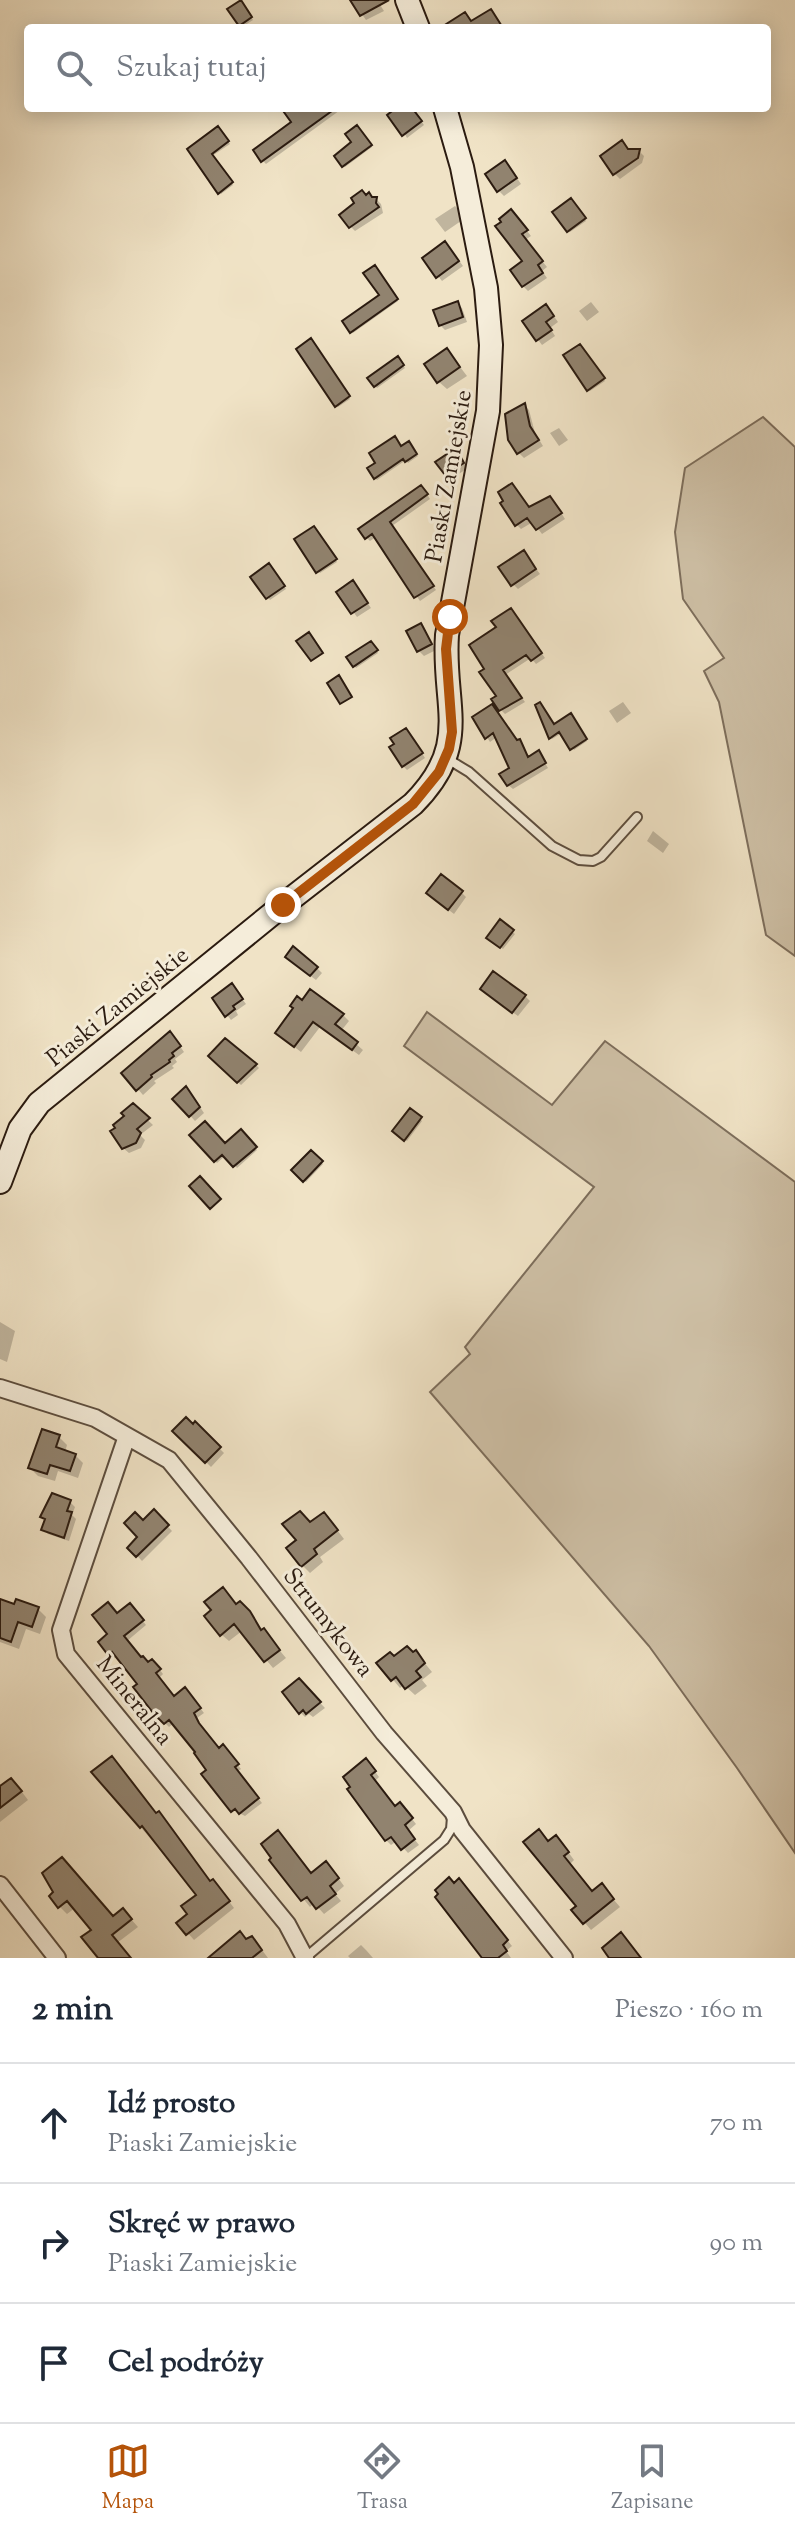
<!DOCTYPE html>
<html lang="pl">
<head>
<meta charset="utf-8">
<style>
  body { margin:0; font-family:"Sorts Mill Goudy",serif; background:#f6f6f7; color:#1f2937 }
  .stop { position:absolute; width:24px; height:24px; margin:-18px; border:6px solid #b45309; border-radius:50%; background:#fff }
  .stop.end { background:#b45309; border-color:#fff; box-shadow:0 2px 8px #0008 }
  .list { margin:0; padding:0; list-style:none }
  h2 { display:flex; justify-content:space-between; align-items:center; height:104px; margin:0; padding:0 32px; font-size:34px }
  h2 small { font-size:26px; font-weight:400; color:#747a83 }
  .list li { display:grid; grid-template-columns:52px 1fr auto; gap:24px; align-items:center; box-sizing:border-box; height:120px; padding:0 32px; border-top:2px solid #e0e1e3 }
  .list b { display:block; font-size:30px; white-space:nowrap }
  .list p { margin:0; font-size:26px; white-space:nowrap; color:#747a83 }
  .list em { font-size:26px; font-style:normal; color:#747a83 }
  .icon { flex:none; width:44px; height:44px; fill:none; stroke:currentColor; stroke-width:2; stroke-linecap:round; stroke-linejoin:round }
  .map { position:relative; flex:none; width:795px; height:1958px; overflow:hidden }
  .search { position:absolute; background:#fff; box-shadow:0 4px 20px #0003; left:24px; right:24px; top:24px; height:88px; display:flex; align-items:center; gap:20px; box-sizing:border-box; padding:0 28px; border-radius:8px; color:#747a83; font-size:30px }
  .sheet { height:464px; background:#fff }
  nav { display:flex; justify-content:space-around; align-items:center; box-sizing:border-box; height:112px; border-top:2px solid #e0e1e3; background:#fff; font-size:22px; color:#747a83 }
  nav a { display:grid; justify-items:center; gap:4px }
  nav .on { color:#b45309 }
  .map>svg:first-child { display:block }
  .green { fill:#cfc1a7; stroke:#7d6e5c; stroke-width:2 }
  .shadow { fill:#0003 }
  .building { fill:#91836f; stroke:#2b1b10; stroke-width:2 }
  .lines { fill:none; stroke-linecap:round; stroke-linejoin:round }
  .lane-casing { stroke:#5c4d3e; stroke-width:12 }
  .street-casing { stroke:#5c4d3e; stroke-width:20 }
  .secondary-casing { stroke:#2b1b10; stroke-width:26 }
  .lane { stroke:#f5edda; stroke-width:8 }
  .street { stroke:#f5edda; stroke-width:16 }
  .secondary { stroke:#f5edda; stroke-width:22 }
  .route { stroke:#b45309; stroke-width:10 }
  .labels { text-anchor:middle; stroke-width:6; stroke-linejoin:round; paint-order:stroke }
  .street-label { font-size:24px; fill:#2b1b10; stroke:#f5edda }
</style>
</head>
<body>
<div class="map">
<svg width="795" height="1958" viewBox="0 0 795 1958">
  <rect width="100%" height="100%" fill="#f0e3c6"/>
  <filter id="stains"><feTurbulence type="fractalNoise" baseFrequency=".0025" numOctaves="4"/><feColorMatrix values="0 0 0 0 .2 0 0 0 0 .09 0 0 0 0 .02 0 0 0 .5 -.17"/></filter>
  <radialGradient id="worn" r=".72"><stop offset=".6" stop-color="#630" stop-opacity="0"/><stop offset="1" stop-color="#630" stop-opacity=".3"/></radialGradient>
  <!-- green -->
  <path class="green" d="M763,417L795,447V956L766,935L719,702L704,671L724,658L683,599L675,532L685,468Z
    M427,1012L552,1105L605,1041L795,1182V1853L737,1768L649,1646L430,1392L470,1354L465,1347L594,1187L404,1046Z"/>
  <!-- shadow -->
  <path class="shadow" d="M352,0H377L384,11L366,20Z
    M242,4L253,20L242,27L230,10Z
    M284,108H343L266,164L263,161L293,122Z
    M391,108H411L424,125L407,138Z
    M357,128L372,147L345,167L336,156L354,143Z
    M218,129L230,144L212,156L233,185L221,194L190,149Z
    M629,151H639L644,156L642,163L620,179L615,174Z
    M510,168L521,184L504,196L499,191Z
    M366,197L376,199L381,204L383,213L355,231L350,226Z
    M571,201L586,221L570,232L568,231Z
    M455,206L459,210L461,221L445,232L435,219Z
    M516,217L531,236L525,240L547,267L542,271L547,278L528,291L523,286L525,262Z
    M450,248L463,266L442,281L438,276Z
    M376,269L398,301L353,333L344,321L382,296Z
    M591,302L599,312L587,321L579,311Z
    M457,303L462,308L467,322L445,330L440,325Z
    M551,312L558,322L550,328L555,336L542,345L525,322Z
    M312,342L350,399L338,407L337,406Z
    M580,346L605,381L590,391L588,389Z
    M447,350L467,376L447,389L439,382Z
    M397,358L405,368L377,388L369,378Z
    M524,405L529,410L535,433L543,446L524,458L519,453Z
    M559,428L568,440L559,446L550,433Z
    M410,445L418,456L408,463L406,460L377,480L375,478L401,449Z
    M456,451L468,468L451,479L446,474Z
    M425,491L430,499L392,526L436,590L420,601L376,537L370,541L367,538Z
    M555,503L565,519L542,534L533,522L521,529L516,524L529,509Z
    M315,530L337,562L320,573L318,571Z
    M528,558L540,574L518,589L513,584Z
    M269,566L286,589L270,600L253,577Z
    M356,586L371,608L357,617L339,592Z
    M514,614L545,658L536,664L531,658L505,675L525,702L505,714L501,710L499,697L486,669Z
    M421,625L436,650L424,656L419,651Z
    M373,645L378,653L356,668L349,658Z
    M623,702L631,713L617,723L609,711Z
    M573,717L587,741L574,750L562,733L552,739L550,737L555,726Z
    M475,718L519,741L529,758L539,753L548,768L513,789L508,785L511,769L497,737L490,742Z
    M410,735L425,758L407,770L403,766Z
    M653,831L669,844L663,853L647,841Z
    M461,892L466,897L454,914L433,898Z
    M500,922L515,934L503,949L489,938Z
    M292,962L317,968L322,973L316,980Z
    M236,991L246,1004L236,1011L238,1015L231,1020L227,1015Z
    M487,994L525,996L530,1001L518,1016Z
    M295,1008L343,1015L349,1021L341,1031L363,1050L359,1055L320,1027L301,1052L284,1039Z
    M175,1039L184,1052L175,1059L177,1062L172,1066L174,1068L154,1081L156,1083L143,1095L124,1073Z
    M211,1056L256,1065L259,1068L241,1085Z
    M191,1094L204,1113L195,1121L175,1099Z
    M133,1106L153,1125L140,1135L145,1140L141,1148L129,1153L123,1148Z
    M410,1111L422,1121L407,1141L395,1131Z
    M241,1132L257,1150L237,1168L226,1155L217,1163L192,1135L225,1146Z
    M311,1153L323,1164L306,1182L294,1170Z
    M0,1322L15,1331L7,1362L0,1359Z
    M195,1424L224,1453L211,1467L175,1431Z
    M59,1437L67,1445L65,1452L75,1455L83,1463L78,1478L58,1471L55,1481L38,1476L30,1468Z
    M70,1502L75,1507L72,1515L76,1519L69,1541L48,1534L43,1529L46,1521L43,1517Z
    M154,1512L172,1531L142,1561L130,1548L140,1537L143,1523Z
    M331,1522L344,1539L320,1557L323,1562L310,1573L302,1565L310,1524Z
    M0,1601L15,1606L38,1609L46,1617L40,1634L26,1629L19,1649L0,1642Z
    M240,1603L286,1658L273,1668L242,1631L229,1641L222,1635Z
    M134,1610L146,1625L127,1641L142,1660L149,1664L156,1665L163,1674L159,1678L174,1698L189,1694L204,1713L197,1718L203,1729L219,1750L227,1751L241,1769L237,1772L262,1803L245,1816L233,1810L209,1770L174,1723L169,1727L165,1723L136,1687L140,1684L117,1655L114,1658L100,1642L109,1634L118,1616Z
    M394,1659L423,1661L432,1672L422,1680L427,1686L415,1695L404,1685L400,1688L379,1663Z
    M299,1681L325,1708L313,1717L309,1714L305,1717L300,1712Z
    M371,1766L379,1777L375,1781L396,1808L405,1810L416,1824L408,1831L419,1845L408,1853L397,1841L391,1845L386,1840L350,1789Z
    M94,1772L219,1888L234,1908L194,1940L179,1923L190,1914L198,1895Z
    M0,1784L2,1787L19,1788L28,1800L0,1822Z
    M549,1843L563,1845L574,1860L570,1864L593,1893H608L620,1907L591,1930L574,1910L578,1906Z
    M272,1860L312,1875L333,1871L344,1886L335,1894L341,1901L324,1914L314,1903L310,1907Z
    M56,1893L113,1918H130L138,1927L117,1943L131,1958H100L93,1930L75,1908L67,1914L60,1907Z
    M478,1903L512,1946L506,1951L511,1958H485Z
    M361,1945L366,1950L373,1958H350L348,1956Z
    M259,1946L268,1958H211Z"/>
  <!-- building -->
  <path class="building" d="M241,0L252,17L239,26L227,9Z
    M350,0H389L360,16Z
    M491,9L503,28H440L465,12L471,21Z
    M281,108H336L261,162L253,150L291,122Z
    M396,108H412L422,121L402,136L387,115Z
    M357,125L372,145L342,167L334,156L351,142L345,134Z
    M218,126L229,141L212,154L233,182L218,194L187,149Z
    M622,140L628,149H640L638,158L613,175L600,156Z
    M505,160L517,178L497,192L485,174Z
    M362,190L366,195L369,192L372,197H377L376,203L379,207L349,228L339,215L354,203L351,198Z
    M571,198L586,218L567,232L552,212Z
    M511,209L528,230L522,234L543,261L538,265L543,273L522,287L510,270L522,261L495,226L501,222L499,219Z
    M445,241L459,261L436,278L422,258Z
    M375,265L398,299L350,333L342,321L379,295L363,273Z
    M458,301L463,317L439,326L433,310Z
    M546,304L554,316L546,322L552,330L536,341L522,321Z
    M311,338L350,396L335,407L296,349Z
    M580,344L605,378L587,391L563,355Z
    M447,348L460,367L437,383L424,364Z
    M398,356L404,365L374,387L367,378Z
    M525,403L530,426L539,440L517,454L508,440L505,414Z
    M395,436L401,446L409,441L417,454L405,462L403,459L374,479L367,468L375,463L369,453Z
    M456,448L464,463L445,475L435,462Z
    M512,483L529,507L550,496L562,513L536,530L527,518L515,526L500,503L503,501L498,492Z
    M421,485L428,494L390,522L434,586L414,598L372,534L365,539L358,529Z
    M314,526L337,559L316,573L294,539Z
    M524,550L536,569L511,586L498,567Z
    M269,563L285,586L266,599L250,577Z
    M353,580L368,603L351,614L336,592Z
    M511,608L542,653L531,661L526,655L503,670L522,698L499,711L491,699L496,696L479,672L484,669L469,645L496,627L491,621Z
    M421,623L432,644L417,652L406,631Z
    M309,632L323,653L311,661L296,641Z
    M371,641L378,650L353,667L346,657Z
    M339,675L352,697L340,704L327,683Z
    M540,702L554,724L571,713L587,739L570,750L559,732L549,739L535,705Z
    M492,704L517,740L520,739L528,757L539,750L546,763L507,786L499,774L509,768L493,733L485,739L472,717Z
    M406,728L423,753L402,767L389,747L394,744L390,738Z
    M441,874L463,891L448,910L426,893Z
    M500,919L514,930L500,948L486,938Z
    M293,946L318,967L310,976L285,957Z
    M493,971L526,995L512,1013L480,989Z
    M232,983L243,999L233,1006L235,1009L225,1017L212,998Z
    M310,989L344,1014L335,1024L358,1042L352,1050L313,1022L294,1047L275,1033L293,1008L290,1006L297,996L302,1000Z
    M170,1031L181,1046L172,1053L174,1056L169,1060L170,1062L151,1075L152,1077L136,1091L121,1073Z
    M225,1038L257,1064L237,1083L208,1056Z
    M186,1086L200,1107L189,1117L172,1099Z
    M133,1103L150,1118L137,1129L141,1133L136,1143L122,1149L110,1131L115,1128L113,1125L124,1116L121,1113Z
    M410,1108L422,1117L404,1141L392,1131Z
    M205,1121L225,1143L241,1129L257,1147L233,1167L222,1155L214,1162L189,1135Z
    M311,1150L323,1161L303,1182L291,1170Z
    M200,1176L221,1199L210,1209L189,1186Z
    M186,1417L193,1424L195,1421L221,1447L205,1463L172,1431Z
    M42,1429L60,1435L56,1447L76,1454L70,1471L50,1465L47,1474L28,1468Z
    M52,1493L71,1500L67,1511L72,1512L64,1538L41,1530L45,1519L40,1517Z
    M154,1509L169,1525L136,1557L127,1548L137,1537L124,1523L135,1512L143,1520Z
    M300,1511L310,1522L324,1512L338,1530L314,1549L317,1554L301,1567L286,1548L296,1540L282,1524Z
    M223,1587L236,1604L240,1601L250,1611L261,1630L264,1628L280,1650L264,1662L234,1624L220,1636L204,1616L211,1610L204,1602Z
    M0,1599L14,1604L16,1599L39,1607L32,1627L18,1622L11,1642L0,1638Z
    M108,1602L117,1613L130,1603L144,1620L124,1636L141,1657L143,1656L148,1662L152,1659L161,1669L156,1673L174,1696L185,1687L201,1708L194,1713L199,1723L219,1748L223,1744L239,1764L235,1767L259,1798L239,1814L235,1809L231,1812L201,1774L206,1770L194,1753L195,1752L169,1720L164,1724L154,1714L133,1687L137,1684L112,1652L108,1655L98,1642L107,1634L92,1615Z
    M407,1646L413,1652L416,1650L425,1663L416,1671L421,1677L405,1689L396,1677L391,1681L376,1663L390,1652L394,1656Z
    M299,1678L321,1702L306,1714L303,1710L299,1714L282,1692Z
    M112,1756L156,1813L159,1811L210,1881L213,1879L230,1901L186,1935L176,1923L187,1914L181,1906L196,1895L142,1826L140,1828L91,1772Z
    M366,1758L376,1771L371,1775L395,1806L400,1802L413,1818L405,1825L415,1839L401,1850L391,1837L385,1841L347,1789L350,1787L343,1777Z
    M11,1778L22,1791L0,1808V1786Z
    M539,1829L548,1841L556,1835L569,1852L564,1856L592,1891L602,1883L614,1899L583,1924L571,1910L576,1906L523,1842Z
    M278,1830L311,1873L326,1861L339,1878L330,1886L336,1894L316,1909L307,1897L301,1901L269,1860L271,1858L261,1844Z
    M62,1857L113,1916L123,1908L132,1919L112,1935L131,1958H98L81,1937L91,1930L67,1901L58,1908L49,1896L53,1892L42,1873Z
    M449,1877L454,1883L459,1878L508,1940L503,1945L507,1951L498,1958H482L435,1897L438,1894L435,1890Z
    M240,1931L246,1939L252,1936L262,1950L252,1958H208Z
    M621,1932L641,1958H609L602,1948Z"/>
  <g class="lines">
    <defs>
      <path id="lane" d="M446,758L469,772L552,846L579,860L593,861L601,857L637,817
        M305,1958L444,1840L451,1829L452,1817"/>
      <path id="street" d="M0,1388L95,1418L169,1460L249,1558L384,1733L453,1812L462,1830L564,1958
        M127,1436L61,1630L66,1654L287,1924L305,1958
        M0,1885L57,1958"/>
      <path id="secondary" d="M407,0L418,28
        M0,1182L20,1129L39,1103L283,905L413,804C473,744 442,706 447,635L488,411L491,345L486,288L462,167L445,108"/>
    </defs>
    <!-- lane casing -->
    <use href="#lane" class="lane-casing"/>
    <!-- street casing -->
    <use href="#street" class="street-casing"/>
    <!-- secondary casing -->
    <use href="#secondary" class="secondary-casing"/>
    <!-- lane -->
    <use href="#lane" class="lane"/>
    <!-- street -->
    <use href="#street" class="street"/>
    <!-- secondary -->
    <use href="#secondary" class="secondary"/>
  </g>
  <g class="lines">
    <!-- route -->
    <path class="route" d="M283,905L413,804L439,772L449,749L452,732L446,649L450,617"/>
  </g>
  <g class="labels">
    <!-- street labels -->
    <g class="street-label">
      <text transform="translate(448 476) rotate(-80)" y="8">Piaski Zamiejskie</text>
      <text transform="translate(117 1006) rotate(-39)" y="8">Piaski Zamiejskie</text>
      <text transform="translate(329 1622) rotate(52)" y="8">Strumykowa</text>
      <text transform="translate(135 1700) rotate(51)" y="8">Mineralna</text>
    </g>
  </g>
  <rect width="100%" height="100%" filter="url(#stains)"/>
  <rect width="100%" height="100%" fill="url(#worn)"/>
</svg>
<div class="stop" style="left:450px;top:617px"></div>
<div class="stop end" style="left:283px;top:905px"></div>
<div class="search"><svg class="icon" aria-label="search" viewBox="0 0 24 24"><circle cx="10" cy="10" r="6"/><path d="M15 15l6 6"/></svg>Szukaj tutaj</div>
</div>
<section class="sheet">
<h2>2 min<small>Pieszo · 160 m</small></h2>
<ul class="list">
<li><svg class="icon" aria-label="ahead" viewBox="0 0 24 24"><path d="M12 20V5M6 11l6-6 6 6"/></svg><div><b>Idź prosto</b><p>Piaski Zamiejskie</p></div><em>70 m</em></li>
<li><svg class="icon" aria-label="right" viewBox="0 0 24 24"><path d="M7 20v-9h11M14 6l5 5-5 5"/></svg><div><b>Skręć w prawo</b><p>Piaski Zamiejskie</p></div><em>90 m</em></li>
<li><svg class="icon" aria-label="arrive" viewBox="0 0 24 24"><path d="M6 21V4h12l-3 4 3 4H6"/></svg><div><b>Cel podróży</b></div></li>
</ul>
</section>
<nav>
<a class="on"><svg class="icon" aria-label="map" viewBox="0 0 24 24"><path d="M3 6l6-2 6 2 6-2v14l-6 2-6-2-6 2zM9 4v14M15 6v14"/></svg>Mapa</a>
<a><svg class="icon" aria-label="directions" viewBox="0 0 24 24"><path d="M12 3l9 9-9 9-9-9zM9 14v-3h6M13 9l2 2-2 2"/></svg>Trasa</a>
<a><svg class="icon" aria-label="saved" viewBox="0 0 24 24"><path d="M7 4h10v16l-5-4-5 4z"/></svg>Zapisane</a>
</nav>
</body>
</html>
